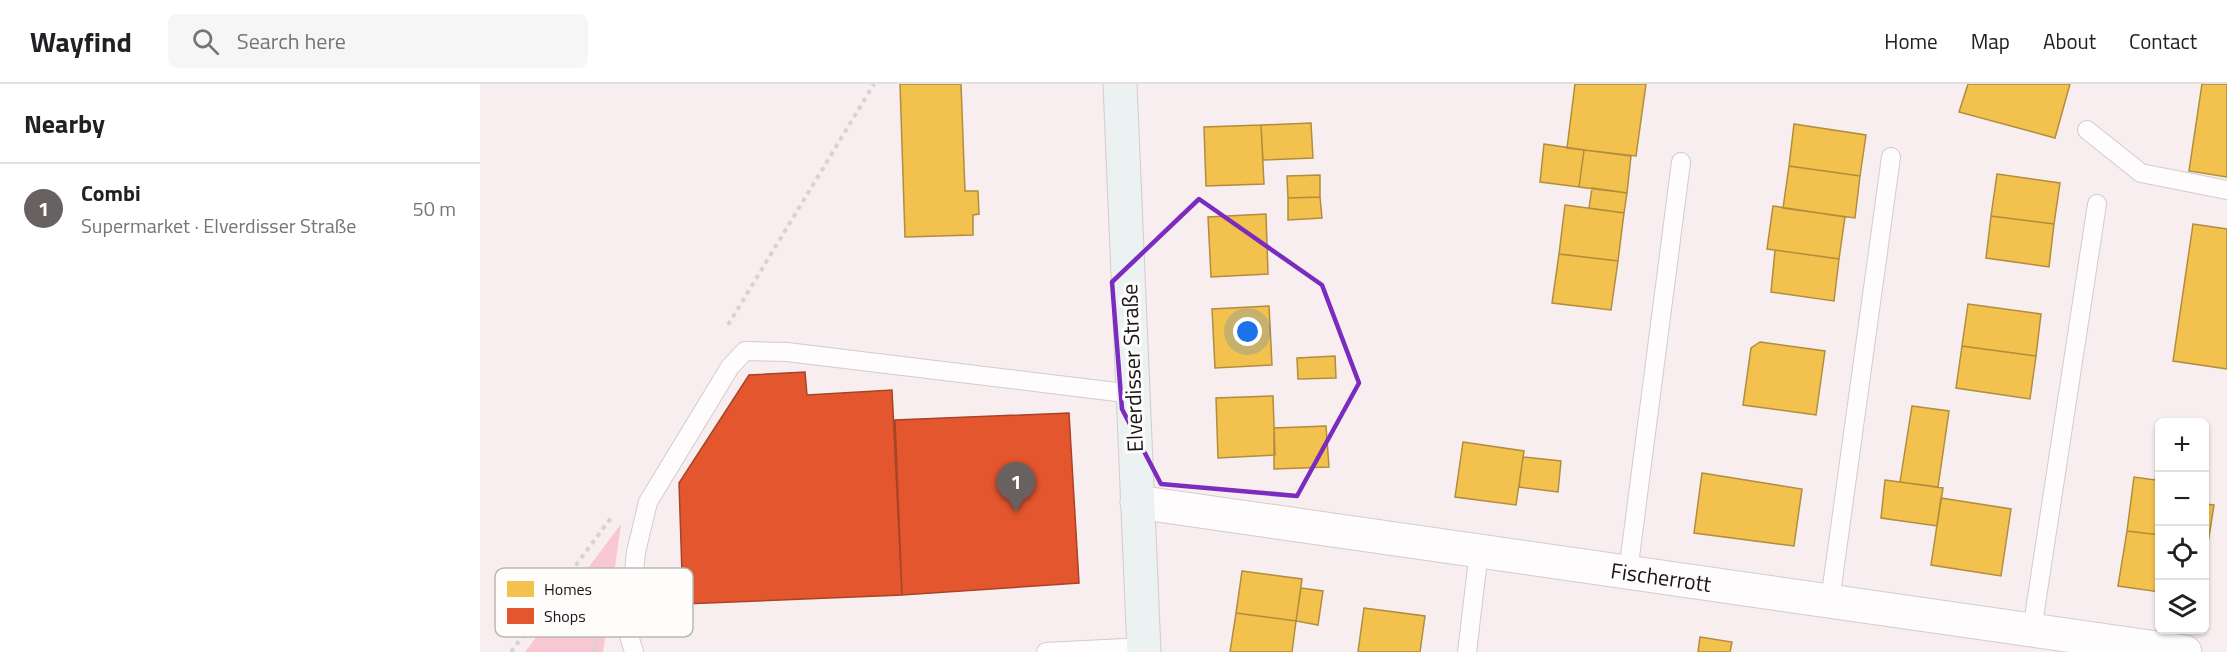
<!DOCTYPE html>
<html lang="en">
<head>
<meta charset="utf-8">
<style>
  body { margin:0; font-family:"Titillium Web",sans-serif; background:#f6f6f6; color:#202124 }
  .controls { position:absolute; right:18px; bottom:18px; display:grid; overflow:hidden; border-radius:9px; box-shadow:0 2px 4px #0004 }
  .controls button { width:54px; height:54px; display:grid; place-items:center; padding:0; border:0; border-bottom:2px solid #e0e0e0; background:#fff; color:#202124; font:30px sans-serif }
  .you { position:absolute; left:768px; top:248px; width:21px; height:21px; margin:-15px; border:4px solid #fff; border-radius:50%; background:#1a73e8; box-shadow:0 0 0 9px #1a73e833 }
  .badge { display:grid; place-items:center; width:39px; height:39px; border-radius:50%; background:#686162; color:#fff; font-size:20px; font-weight:700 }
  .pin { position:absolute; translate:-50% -50px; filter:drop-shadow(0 2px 3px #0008) }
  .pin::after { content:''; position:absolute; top:32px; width:21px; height:18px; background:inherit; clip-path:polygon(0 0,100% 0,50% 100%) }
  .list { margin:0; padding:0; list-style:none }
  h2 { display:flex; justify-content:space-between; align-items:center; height:78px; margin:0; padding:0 24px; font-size:26px }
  h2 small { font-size:20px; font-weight:400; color:#757577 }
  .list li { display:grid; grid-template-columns:39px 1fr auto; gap:18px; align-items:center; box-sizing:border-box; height:90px; padding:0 24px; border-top:2px solid #e0e0e0 }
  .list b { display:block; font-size:22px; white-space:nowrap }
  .list p { margin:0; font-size:20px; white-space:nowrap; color:#757577 }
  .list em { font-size:20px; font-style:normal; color:#757577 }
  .icon { flex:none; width:33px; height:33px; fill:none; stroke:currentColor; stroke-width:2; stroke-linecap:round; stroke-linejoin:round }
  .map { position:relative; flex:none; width:1747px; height:568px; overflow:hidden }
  header { display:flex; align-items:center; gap:36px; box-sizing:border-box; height:84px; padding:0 30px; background:#fff; border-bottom:2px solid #e0e0e0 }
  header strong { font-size:28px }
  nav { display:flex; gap:33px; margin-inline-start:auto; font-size:21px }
  .search { width:420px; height:54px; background:#f6f6f6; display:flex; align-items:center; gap:15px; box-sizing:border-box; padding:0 21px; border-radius:9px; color:#757577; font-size:22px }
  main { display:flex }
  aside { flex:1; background:#fff }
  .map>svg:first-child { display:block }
  .green { fill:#f9c7d2 }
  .homes { fill:#f2c14e; stroke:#b18d3d; stroke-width:1.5 }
  .shops { fill:#e4572e; stroke:#a74327; stroke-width:1.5 }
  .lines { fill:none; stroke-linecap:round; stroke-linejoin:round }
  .lane-casing { stroke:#d3cbcd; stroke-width:20 }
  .street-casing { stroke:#d3cbcd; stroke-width:35 }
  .secondary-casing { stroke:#d3cbcd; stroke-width:35 }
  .path { stroke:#d6d3d3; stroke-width:4; stroke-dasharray:4.5 4.5; stroke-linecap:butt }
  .lane { stroke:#fefcfd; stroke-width:18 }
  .street { stroke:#fefcfd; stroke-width:33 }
  .secondary { stroke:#ecf1f2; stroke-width:33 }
  .marked { fill:none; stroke:#7b2cbf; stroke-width:4.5; stroke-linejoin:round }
  .labels { text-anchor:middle; stroke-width:6; stroke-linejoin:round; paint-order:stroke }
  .street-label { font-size:22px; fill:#1a1516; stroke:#fffcfc }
  .key { fill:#fffcfc; stroke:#bab7b7; stroke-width:1.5 }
  .key-label { font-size:16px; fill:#1a1516 }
</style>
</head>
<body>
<header>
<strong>Wayfind</strong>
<div class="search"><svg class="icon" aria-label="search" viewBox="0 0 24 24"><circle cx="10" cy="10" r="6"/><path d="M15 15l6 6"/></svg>Search here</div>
<nav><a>Home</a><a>Map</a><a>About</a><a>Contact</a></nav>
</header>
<main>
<aside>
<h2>Nearby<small></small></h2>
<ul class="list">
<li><span class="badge">1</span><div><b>Combi</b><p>Supermarket · Elverdisser Straße</p></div><em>50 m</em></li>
</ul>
</aside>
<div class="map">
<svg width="1747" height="568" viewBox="0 0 1747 568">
  <rect width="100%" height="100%" fill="#f8eef0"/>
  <!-- green -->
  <path class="green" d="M141,440L123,568H45Z"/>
  <!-- homes -->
  <path class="homes" d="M420,0H481L485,107H498L499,130L493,131V151L425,153Z
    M1095,0H1166L1156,72L1087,64Z
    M1488,0H1590L1575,54L1479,28Z
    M1722,0H1747V93L1709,87Z
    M831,39L833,74L783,76L781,41Z
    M1314,40L1386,51L1380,92L1309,82Z
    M781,41L784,100L726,102L724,43Z
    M1064,60L1104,66L1099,103L1060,98Z
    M1104,66L1151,72L1147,109L1099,103Z
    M1309,82L1380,92L1375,134L1303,124Z
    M1517,90L1580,99L1574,140L1511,132Z
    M840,91V113L808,114L807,92Z
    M1112,104L1147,109L1144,129L1109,124Z
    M840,113L842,134L808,136V114Z
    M1085,121L1144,129L1138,177L1079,170Z
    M1293,122L1365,133L1359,175L1287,165Z
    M786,130L788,190L731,193L728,133Z
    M1511,132L1574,140L1569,183L1506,174Z
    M1713,140L1747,145V285L1693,277Z
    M1295,166L1359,175L1354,217L1291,208Z
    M1079,170L1138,177L1131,226L1072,219Z
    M1488,220L1561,230L1556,272L1482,262Z
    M789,222L792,281L735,284L732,225Z
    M1280,258L1345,267L1336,331L1263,321L1271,264Z
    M1482,262L1556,272L1550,315L1476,304Z
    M855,272L856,294L818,295L817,274Z
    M793,312L795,371L738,374L736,314Z
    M1432,322L1469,327L1458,403L1420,398Z
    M846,342L849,383L794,385V344Z
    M983,358L1044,367L1036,421L975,413Z
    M1043,373L1081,377L1078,408L1039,403Z
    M1678,382H1680V451L1647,447L1654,393L1675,396Z
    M1222,389L1322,405L1314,462L1214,449Z
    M1405,396L1463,404L1457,442L1401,434Z
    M1461,414L1531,425L1521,492L1451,481Z
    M1724,420L1734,421L1728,459L1724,458Z
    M1647,447L1680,451V508L1638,502Z
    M1724,458L1728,459L1724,482Z
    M762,487L822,495L816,537L756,529Z
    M821,504L843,507L838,541L816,537Z
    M884,524L945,532L940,568H878Z
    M756,529L816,537L812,568H750Z
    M1220,553L1252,558L1250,568H1218Z"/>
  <!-- shops -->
  <path class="shops" d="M325,288L327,311L412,306L422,511L203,520L199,399L269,291Z
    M589,329L599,499L422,511L415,336Z"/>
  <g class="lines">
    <defs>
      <path id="lane" d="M1607,46L1661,89L1747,106
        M1148,488L1201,78
        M1350,517L1411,73
        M1552,546L1617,120
        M154,568L148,548L156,468L168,418L250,283L265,267L307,268L653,310
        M566,568L664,563
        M987,568L999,467"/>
      <path id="street" d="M657,418L1705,568"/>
      <path id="secondary" d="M640,0L664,568"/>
    </defs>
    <!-- lane casing -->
    <use href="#lane" class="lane-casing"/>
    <!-- street casing -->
    <use href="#street" class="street-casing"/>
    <!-- secondary casing -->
    <use href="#secondary" class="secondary-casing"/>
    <!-- path -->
    <path class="path" d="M248,241L394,0
      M31,568L131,434
      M114,568L116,555"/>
    <!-- lane -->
    <use href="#lane" class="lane"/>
    <!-- street -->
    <use href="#street" class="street"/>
    <!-- secondary -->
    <use href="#secondary" class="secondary"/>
  </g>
  <!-- marked area -->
  <path class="marked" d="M719,115L842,201L879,299L817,412L681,400L642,325L632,198Z"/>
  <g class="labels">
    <!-- street labels -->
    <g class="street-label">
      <text transform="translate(652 284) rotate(-92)" y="8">Elverdisser Straße</text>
      <text transform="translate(1181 493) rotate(8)" y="8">Fischerrott</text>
    </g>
  </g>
  <!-- legend -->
  <rect x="15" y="484" width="198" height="69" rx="9" class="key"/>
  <rect x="27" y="497" width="27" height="16" fill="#f2c14e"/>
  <rect x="27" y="524" width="27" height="16" fill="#e4572e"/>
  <g class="key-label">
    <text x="64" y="511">Homes</text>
    <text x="64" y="538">Shops</text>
  </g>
</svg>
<div class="controls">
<button>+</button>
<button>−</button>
<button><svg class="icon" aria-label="locate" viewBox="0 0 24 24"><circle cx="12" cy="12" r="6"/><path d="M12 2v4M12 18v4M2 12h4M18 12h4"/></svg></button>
<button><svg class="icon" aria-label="layers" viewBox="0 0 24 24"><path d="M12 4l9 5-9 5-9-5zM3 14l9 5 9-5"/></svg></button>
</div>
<div class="you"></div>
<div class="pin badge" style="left:536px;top:428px">1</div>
</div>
</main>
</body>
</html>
